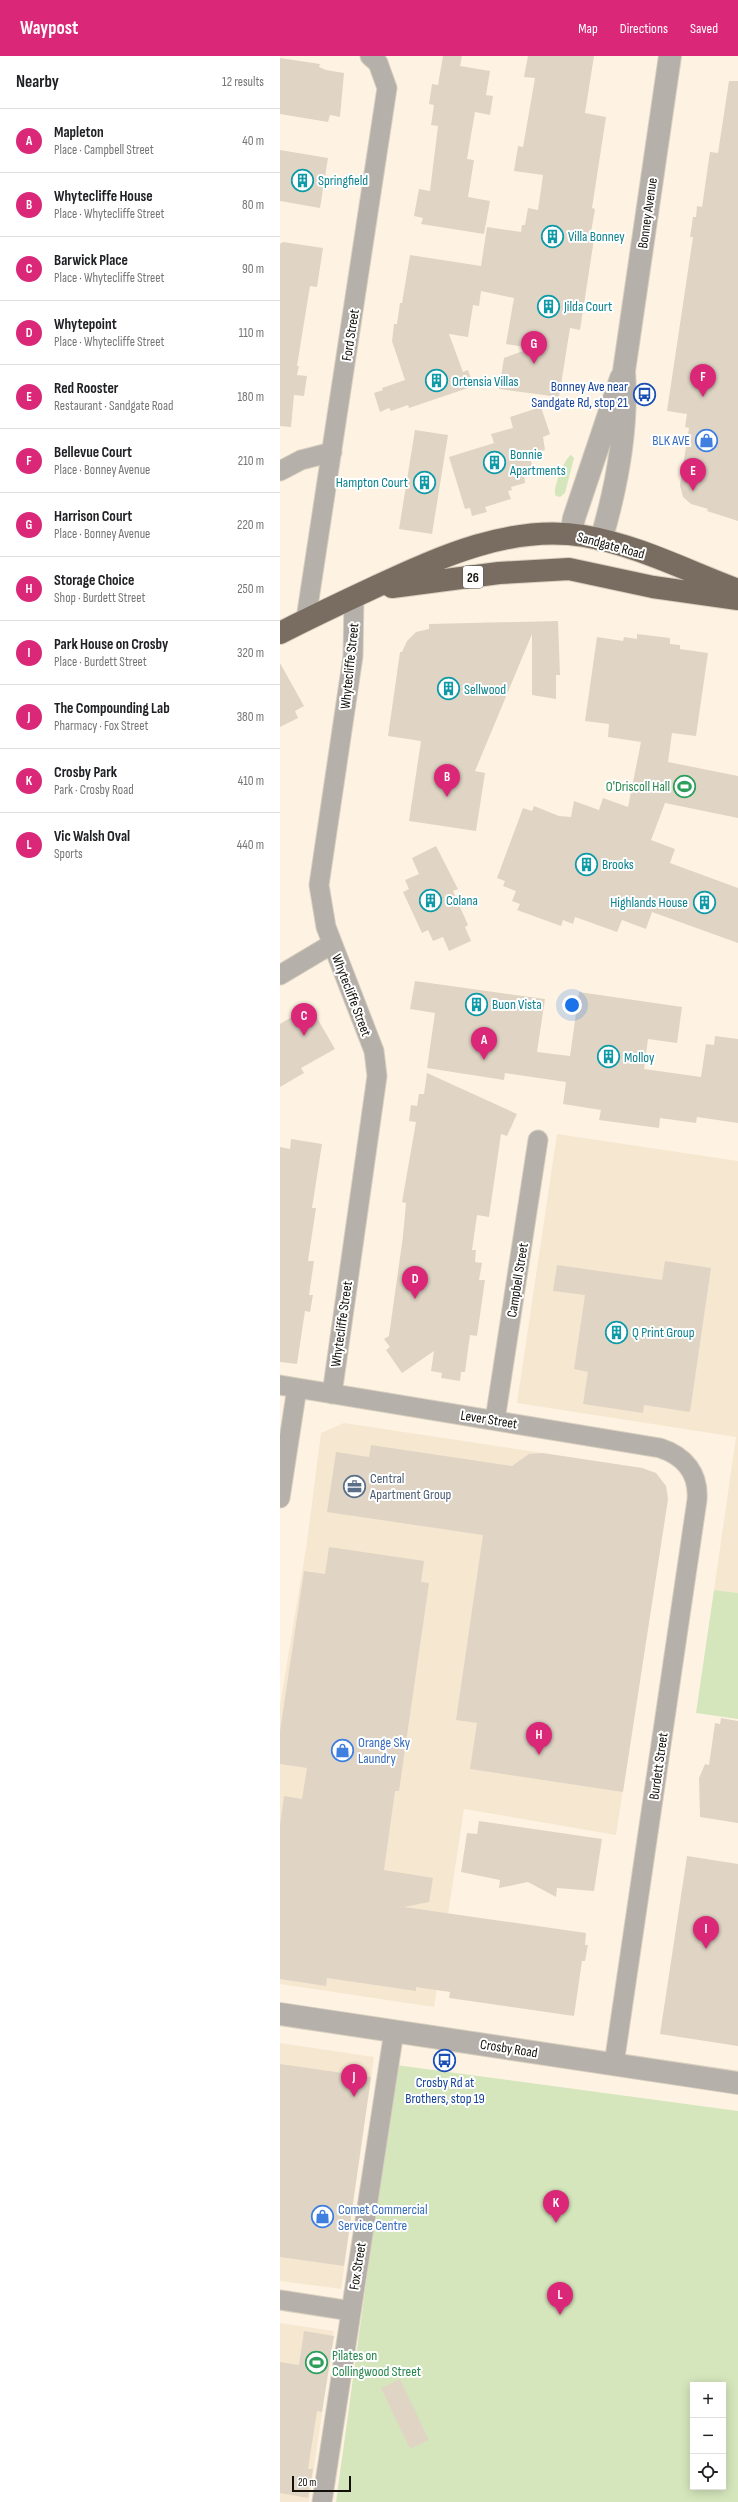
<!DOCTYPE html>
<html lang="en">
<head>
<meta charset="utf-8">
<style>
  body { margin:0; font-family:"Sofia Sans Condensed",sans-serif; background:#f2f2f2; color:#202124 }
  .controls { position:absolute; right:12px; bottom:12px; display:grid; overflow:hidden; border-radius:0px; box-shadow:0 2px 10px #0003 }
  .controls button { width:36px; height:36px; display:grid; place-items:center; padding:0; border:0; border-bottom:1px solid #e0e0e0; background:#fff; color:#202124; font:20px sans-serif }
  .scale { position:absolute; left:12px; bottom:10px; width:59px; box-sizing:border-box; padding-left:4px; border:2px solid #13100a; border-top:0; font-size:11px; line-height:14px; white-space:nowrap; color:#13100a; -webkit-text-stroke:3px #fff; paint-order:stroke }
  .you { position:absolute; left:292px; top:949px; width:14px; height:14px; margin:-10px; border:3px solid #fff; border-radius:50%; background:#1a73e8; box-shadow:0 0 0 6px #1a73e833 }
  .badge { display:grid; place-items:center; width:26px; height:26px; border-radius:50%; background:#db2777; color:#fff; font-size:13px; font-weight:700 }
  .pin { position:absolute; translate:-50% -33px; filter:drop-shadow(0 1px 2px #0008) }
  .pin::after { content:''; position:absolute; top:21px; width:14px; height:12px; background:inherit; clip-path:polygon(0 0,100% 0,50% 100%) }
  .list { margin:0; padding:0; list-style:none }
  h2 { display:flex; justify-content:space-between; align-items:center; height:52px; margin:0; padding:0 16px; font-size:17px }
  h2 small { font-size:13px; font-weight:400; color:#757577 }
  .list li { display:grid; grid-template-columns:26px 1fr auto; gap:12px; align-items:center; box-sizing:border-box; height:64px; padding:0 16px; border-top:1px solid #e0e0e0 }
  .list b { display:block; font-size:15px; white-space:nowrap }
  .list p { margin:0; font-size:13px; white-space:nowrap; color:#757577 }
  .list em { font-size:13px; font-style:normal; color:#757577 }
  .icon { flex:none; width:22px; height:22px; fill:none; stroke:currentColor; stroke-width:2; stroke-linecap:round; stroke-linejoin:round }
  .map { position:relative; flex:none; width:458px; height:2446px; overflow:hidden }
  header { display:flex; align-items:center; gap:24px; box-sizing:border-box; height:56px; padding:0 20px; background:#db2777; color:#fff }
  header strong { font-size:19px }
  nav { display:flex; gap:22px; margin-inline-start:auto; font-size:14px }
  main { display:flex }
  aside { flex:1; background:#fff }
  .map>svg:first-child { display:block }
  .built { fill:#f6e7d0 }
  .green { fill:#d5e6bc; fill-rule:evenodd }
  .building { fill:#e0d5c5 }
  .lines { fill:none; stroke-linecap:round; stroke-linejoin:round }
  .minor-casing { stroke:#d8cfbf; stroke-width:21 }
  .tertiary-casing { stroke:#d8cfbf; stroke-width:24 }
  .trunk-casing { stroke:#d8cfbf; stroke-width:24 }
  .minor { stroke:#b6b0aa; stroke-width:19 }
  .tertiary { stroke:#b6b0aa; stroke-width:22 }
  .trunk { stroke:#796d62; stroke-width:22 }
  .labels { text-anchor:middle; stroke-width:4; stroke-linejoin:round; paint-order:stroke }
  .shield { fill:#fff; stroke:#5a5854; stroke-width:1 }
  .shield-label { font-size:13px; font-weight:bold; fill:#13100a }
  .culture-label { font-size:14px; fill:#0d838f; stroke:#fff; text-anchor:start }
  .street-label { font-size:14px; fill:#13100a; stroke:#fff }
  .transit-label { font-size:14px; fill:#164399; stroke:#fff; text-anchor:end }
  .shop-label { font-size:14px; fill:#366cbe; stroke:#fff; text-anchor:start }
  .leisure-label { font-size:14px; fill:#27864d; stroke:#fff; text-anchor:end }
  .service-label { font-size:14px; fill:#4e5e75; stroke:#fff; text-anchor:start }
</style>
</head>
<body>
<header>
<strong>Waypost</strong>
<nav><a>Map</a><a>Directions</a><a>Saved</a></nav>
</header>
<main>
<aside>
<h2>Nearby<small>12 results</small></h2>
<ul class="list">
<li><span class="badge">A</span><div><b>Mapleton</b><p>Place · Campbell Street</p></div><em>40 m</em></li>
<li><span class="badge">B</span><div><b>Whytecliffe House</b><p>Place · Whytecliffe Street</p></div><em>80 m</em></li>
<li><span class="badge">C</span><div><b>Barwick Place</b><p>Place · Whytecliffe Street</p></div><em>90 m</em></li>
<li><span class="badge">D</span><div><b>Whytepoint</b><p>Place · Whytecliffe Street</p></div><em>110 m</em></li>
<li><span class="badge">E</span><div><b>Red Rooster</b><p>Restaurant · Sandgate Road</p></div><em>180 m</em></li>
<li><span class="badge">F</span><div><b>Bellevue Court</b><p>Place · Bonney Avenue</p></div><em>210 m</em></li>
<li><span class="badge">G</span><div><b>Harrison Court</b><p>Place · Bonney Avenue</p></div><em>220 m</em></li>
<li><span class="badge">H</span><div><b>Storage Choice</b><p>Shop · Burdett Street</p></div><em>250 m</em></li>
<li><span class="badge">I</span><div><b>Park House on Crosby</b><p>Place · Burdett Street</p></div><em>320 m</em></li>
<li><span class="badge">J</span><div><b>The Compounding Lab</b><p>Pharmacy · Fox Street</p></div><em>380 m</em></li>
<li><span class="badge">K</span><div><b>Crosby Park</b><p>Park · Crosby Road</p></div><em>410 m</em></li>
<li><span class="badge">L</span><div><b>Vic Walsh Oval</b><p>Sports</p></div><em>440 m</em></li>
</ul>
</aside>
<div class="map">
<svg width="458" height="2446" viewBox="0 0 458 2446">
  <rect width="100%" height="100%" fill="#fef3e2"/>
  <!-- built -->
  <path class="built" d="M277,1078L458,1105V1537L434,1534L456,1381L237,1347Z
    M64,1367L362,1412L376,1417L386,1430L388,1443L336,1779L184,1753L154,1951L0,1928V1649L27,1486L41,1377Z
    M0,1987L94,2001L61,2233L0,2225Z
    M0,2267L54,2275L29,2446H0Z"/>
  <!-- green -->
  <path class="green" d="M291,399L294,402L285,437L280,441L276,440C271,435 285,401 291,399Z
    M434,1534L458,1537V1663L416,1657Z
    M116,2009L458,2055V2446H56ZM413,2329H443V2431H413Z"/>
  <!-- building -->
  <path class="building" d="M163,0H182L180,10L210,15L206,39L213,40L210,59L195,56L187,103L194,104L188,141L210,145L204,178L141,168L143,162L134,160L139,133L150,135L158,70L151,69L154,49L149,48L152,28L158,29Z
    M248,0H314L305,57L326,61L312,152L315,153L310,182L314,183L300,274L290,272L279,341L219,333L224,302L251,292L226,288L234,242L201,235L199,250L193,249L188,281L169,278L183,316L188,314L194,330L129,352L128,349L111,355L109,352L100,356L94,337L103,334L102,332L125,324L112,285L114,268H117L120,247H122L130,199L201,210L207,171L241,176L242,169H245L248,152L258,154L263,119L234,115L238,90L243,91L255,22L244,21Z
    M0,2L40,8L39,11L46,14L64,17L60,61L50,59L48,66L0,58Z
    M449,25H458V465L427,455L428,453L411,448L403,441L400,429L409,372L405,371L407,358L387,355L413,181H410L413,161H416L417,150L422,151L430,96L438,97Z
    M0,94L48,102L40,152L0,145Z
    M3,186L43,192L37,231L30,230L17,310H19L17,319L27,320L24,340L14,339L11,371L0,370V188Z
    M261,351L270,378L263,381L265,394L256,397L258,403L251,405L253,413L244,416L245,427L231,431L232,434L228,435L231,443L205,451L207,456L192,460L190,452L185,453L169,401L214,387L211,378L233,372L230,361Z
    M135,374L168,379L152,478L119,473Z
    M278,565L280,619H276V643L252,639V578L195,715L205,717L196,775L129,765L141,685L108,680L120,596H122L127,585L136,576L149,573V568Z
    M357,578L390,582V588L400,589V593L428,597L416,680L392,677L388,706L458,720V762L385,747L371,784L395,793L390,807L458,832V887L372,856L366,873L342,864L337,876L295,861L293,868L283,864L281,870L237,854L240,848L232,845L236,835L223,830L225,825L217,822L243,752L252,755L254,750L279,760L291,761L294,745L319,754L323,742L348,751L361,686L328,681L329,668L305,665L317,581L343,585L344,581L357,583Z
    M0,607L24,650L15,655L18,662L0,671Z
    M156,790L178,833L173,835L188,869L185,871L191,885L169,895L163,881L153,885L148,874L142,877L123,836L129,833L125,824L139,818L132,802Z
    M135,925L265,943L257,996L290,1000L299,936L402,951L397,987L368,983L364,1013L421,1021L426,988L434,989L435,980L458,983V1067L417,1061L416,1067L380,1062L379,1072L319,1064L321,1054L283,1048L286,1026L225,1017L224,1024L147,1012L155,957L130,953Z
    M30,950L55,993L21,1012L24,1017L0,1031V968Z
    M147,1017L237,1058L227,1080L221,1078L209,1161L197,1159L192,1194H196L195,1206L202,1207L199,1224H205L197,1280L190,1279L185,1316H181L180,1325L161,1322L162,1317L151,1315L154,1295L122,1317L106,1294L110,1291L104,1283L109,1280L123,1180L126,1147L122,1146L136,1066L129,1065L131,1049L137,1050L139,1038H144Z
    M11,1083L42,1088L32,1152H36L28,1205H34L29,1239H33L30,1256L25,1255L17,1308L0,1306V1091L10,1093Z
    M385,1205L431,1212L410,1356L364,1349L363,1357L303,1348L308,1316L294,1313L305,1239L273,1235L277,1209L382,1224Z
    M91,1389L232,1410L249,1398L262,1397L362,1412L376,1417L386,1430L388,1443L343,1736L190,1713L197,1667L176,1664L203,1479L47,1456L56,1396L89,1401Z
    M49,1491L144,1505L141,1526L149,1527L119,1735H115L104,1814L153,1822L149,1846L124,1851L306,1877L305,1889H308L305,1905H302L294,1960L169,1942L170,1936L136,1931V1935L47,1922L46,1930L0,1923V1769L4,1740L22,1743L27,1712L0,1708V1675L24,1515L45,1518Z
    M441,1662L458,1665V1767L420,1761L419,1722L425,1708L429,1709L435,1667L440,1668Z
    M199,1765L322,1783L314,1835L277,1832L276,1841L248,1826L219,1832L220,1824L181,1816L187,1777L197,1778Z
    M407,1800L458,1808V1990L380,1978Z
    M0,2008L91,2021L64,2210L0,2201Z
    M24,2275L54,2280L42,2356L37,2355L28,2413H33L28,2442L0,2437V2306L19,2309Z
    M120,2323L149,2384L130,2393L101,2332Z"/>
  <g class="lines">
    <defs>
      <path id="minor" d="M0,415L21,404L52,396
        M26,563L107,32L98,7L90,0
        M0,919L52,888
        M0,1329L380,1392C405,1400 419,1418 417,1444L334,2008
        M52,1338L97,1020L94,995L46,871L39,829L73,600L74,540
        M215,1364L258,1084
        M0,1442L17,1332
        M0,2244L71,2255
        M42,2446L114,1975"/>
      <path id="tertiary" d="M291,478L294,462L341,322
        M321,484C337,430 348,371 344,315L390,0
        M0,1958L458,2027"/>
      <path id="trunk" d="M112,531L219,517L289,513L373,531L458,543
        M0,577C31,561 63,546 95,531C160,501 231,468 304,480C357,489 407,515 458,534"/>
    </defs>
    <!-- minor casing -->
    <use href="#minor" class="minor-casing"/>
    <!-- tertiary casing -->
    <use href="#tertiary" class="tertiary-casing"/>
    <!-- trunk casing -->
    <use href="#trunk" class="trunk-casing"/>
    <!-- minor -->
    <use href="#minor" class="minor"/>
    <!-- tertiary -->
    <use href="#tertiary" class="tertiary"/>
    <!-- trunk -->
    <use href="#trunk" class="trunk"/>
  </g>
  <!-- icons -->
  <defs>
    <symbol id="building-ring" viewBox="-11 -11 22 22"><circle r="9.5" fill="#fff" stroke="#0f9aa8" stroke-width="1.5"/><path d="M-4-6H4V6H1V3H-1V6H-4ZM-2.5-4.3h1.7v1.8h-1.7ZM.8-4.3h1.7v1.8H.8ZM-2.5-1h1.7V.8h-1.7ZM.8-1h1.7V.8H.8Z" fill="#0f9aa8"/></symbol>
    <symbol id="bus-ring" viewBox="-11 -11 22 22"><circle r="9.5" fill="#fff" stroke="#1a4fb4" stroke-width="1.5"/><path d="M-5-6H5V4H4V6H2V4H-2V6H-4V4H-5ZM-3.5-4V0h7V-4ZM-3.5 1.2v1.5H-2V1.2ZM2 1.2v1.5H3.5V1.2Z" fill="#1a4fb4"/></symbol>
    <symbol id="shop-ring" viewBox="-11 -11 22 22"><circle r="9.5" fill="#fff" stroke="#3f7fe0" stroke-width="1.5"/><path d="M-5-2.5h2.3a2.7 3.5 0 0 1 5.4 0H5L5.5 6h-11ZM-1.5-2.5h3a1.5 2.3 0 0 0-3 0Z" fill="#3f7fe0"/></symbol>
    <symbol id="stadium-ring" viewBox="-11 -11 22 22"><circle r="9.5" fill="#fff" stroke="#2e9e5b" stroke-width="1.5"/><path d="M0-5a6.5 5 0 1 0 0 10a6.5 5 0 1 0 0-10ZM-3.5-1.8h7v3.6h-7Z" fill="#2e9e5b"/></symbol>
    <symbol id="office-ring" viewBox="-11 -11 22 22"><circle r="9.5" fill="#fff" stroke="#5c6f8a" stroke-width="1.5"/><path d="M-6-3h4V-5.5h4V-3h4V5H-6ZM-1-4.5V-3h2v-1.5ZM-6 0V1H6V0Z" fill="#5c6f8a"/></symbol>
  </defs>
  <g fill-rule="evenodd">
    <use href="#building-ring" x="10" y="112" width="25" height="25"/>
    <use href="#building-ring" x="260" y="168" width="25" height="25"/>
    <use href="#building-ring" x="256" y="238" width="25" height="25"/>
    <use href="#building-ring" x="144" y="312" width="25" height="25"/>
    <use href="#bus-ring" x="352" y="326" width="25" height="25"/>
    <use href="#shop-ring" x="414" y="372" width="25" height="25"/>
    <use href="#building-ring" x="202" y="394" width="25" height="25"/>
    <use href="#building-ring" x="132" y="414" width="25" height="25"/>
    <use href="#building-ring" x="156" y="620" width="25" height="25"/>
    <use href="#stadium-ring" x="392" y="718" width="25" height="25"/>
    <use href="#building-ring" x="294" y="796" width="25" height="25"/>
    <use href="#building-ring" x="138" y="832" width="25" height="25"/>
    <use href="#building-ring" x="412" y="834" width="25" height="25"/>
    <use href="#building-ring" x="184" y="936" width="25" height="25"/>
    <use href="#building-ring" x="316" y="988" width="25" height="25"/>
    <use href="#building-ring" x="324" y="1264" width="25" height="25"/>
    <use href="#office-ring" x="62" y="1418" width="25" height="25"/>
    <use href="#shop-ring" x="50" y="1682" width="25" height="25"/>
    <use href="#bus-ring" x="152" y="1992" width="25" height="25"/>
    <use href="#shop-ring" x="30" y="2148" width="25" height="25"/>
    <use href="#stadium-ring" x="24" y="2294" width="25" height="25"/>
  </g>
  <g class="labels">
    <!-- shield labels -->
    <rect class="shield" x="183" y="510" width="20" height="22" rx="3"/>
    <g class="shield-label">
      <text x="193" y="526">26</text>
    </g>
    <!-- culture labels -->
    <g class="culture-label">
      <text x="38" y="129">Springfield</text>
      <text x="288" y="185">Villa Bonney</text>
      <text x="284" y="255">Jilda Court</text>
      <text x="172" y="330">Ortensia Villas</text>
      <text x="230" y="403">Bonnie<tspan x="230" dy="16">Apartments</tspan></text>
      <text x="128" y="431" text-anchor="end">Hampton Court</text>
      <text x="184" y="638">Sellwood</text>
      <text x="322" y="813">Brooks</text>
      <text x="166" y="849">Colana</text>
      <text x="408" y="851" text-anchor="end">Highlands House</text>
      <text x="212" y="953">Buon Vista</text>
      <text x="344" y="1006">Molloy</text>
      <text x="352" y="1281">Q Print Group</text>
    </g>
    <!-- street labels -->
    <g class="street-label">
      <text transform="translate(367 157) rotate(-82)" y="5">Bonney Avenue</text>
      <text transform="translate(70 279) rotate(-81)" y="5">Ford Street</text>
      <text transform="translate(331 489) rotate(15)" y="5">Sandgate Road</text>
      <text transform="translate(69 610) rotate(-84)" y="5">Whytecliffe Street</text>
      <text transform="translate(72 939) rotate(69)" y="5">Whytecliffe Street</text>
      <text transform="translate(237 1224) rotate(-81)" y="5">Campbell Street</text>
      <text transform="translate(61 1268) rotate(-82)" y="5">Whytecliffe Street</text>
      <text transform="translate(209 1363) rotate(9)" y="5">Lever Street</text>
      <text transform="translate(378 1710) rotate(-82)" y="5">Burdett Street</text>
      <text transform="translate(229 1992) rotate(9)" y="5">Crosby Road</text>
      <text transform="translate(77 2210) rotate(-81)" y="5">Fox Street</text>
    </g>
    <!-- transit labels -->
    <g class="transit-label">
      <text x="348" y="335">Bonney Ave near<tspan x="348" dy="16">Sandgate Rd, stop 21</tspan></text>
      <text x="165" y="2031" text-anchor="middle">Crosby Rd at<tspan x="165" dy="16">Brothers, stop 19</tspan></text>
    </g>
    <!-- shop labels -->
    <g class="shop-label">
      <text x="410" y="389" text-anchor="end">BLK AVE</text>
      <text x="78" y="1691">Orange Sky<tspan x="78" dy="16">Laundry</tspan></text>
      <text x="58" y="2158">Comet Commercial<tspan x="58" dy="16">Service Centre</tspan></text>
    </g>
    <!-- leisure labels -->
    <g class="leisure-label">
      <text x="390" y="735">O'Driscoll Hall</text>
      <text x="52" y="2304" text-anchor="start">Pilates on<tspan x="52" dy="16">Collingwood Street</tspan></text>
    </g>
    <!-- service labels -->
    <g class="service-label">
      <text x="90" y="1427">Central<tspan x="90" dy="16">Apartment Group</tspan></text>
    </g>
  </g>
</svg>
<div class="controls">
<button>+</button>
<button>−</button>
<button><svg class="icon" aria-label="locate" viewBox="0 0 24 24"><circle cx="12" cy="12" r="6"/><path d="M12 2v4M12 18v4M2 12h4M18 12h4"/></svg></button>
</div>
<div class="scale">20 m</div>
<div class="you"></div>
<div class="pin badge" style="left:204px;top:1004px">A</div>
<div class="pin badge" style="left:167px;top:741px">B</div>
<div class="pin badge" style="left:24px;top:980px">C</div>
<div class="pin badge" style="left:135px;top:1243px">D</div>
<div class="pin badge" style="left:413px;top:435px">E</div>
<div class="pin badge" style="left:423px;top:341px">F</div>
<div class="pin badge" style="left:254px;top:308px">G</div>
<div class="pin badge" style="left:259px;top:1699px">H</div>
<div class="pin badge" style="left:426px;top:1893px">I</div>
<div class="pin badge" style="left:74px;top:2041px">J</div>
<div class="pin badge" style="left:276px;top:2167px">K</div>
<div class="pin badge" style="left:280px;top:2259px">L</div>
</div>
</main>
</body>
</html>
